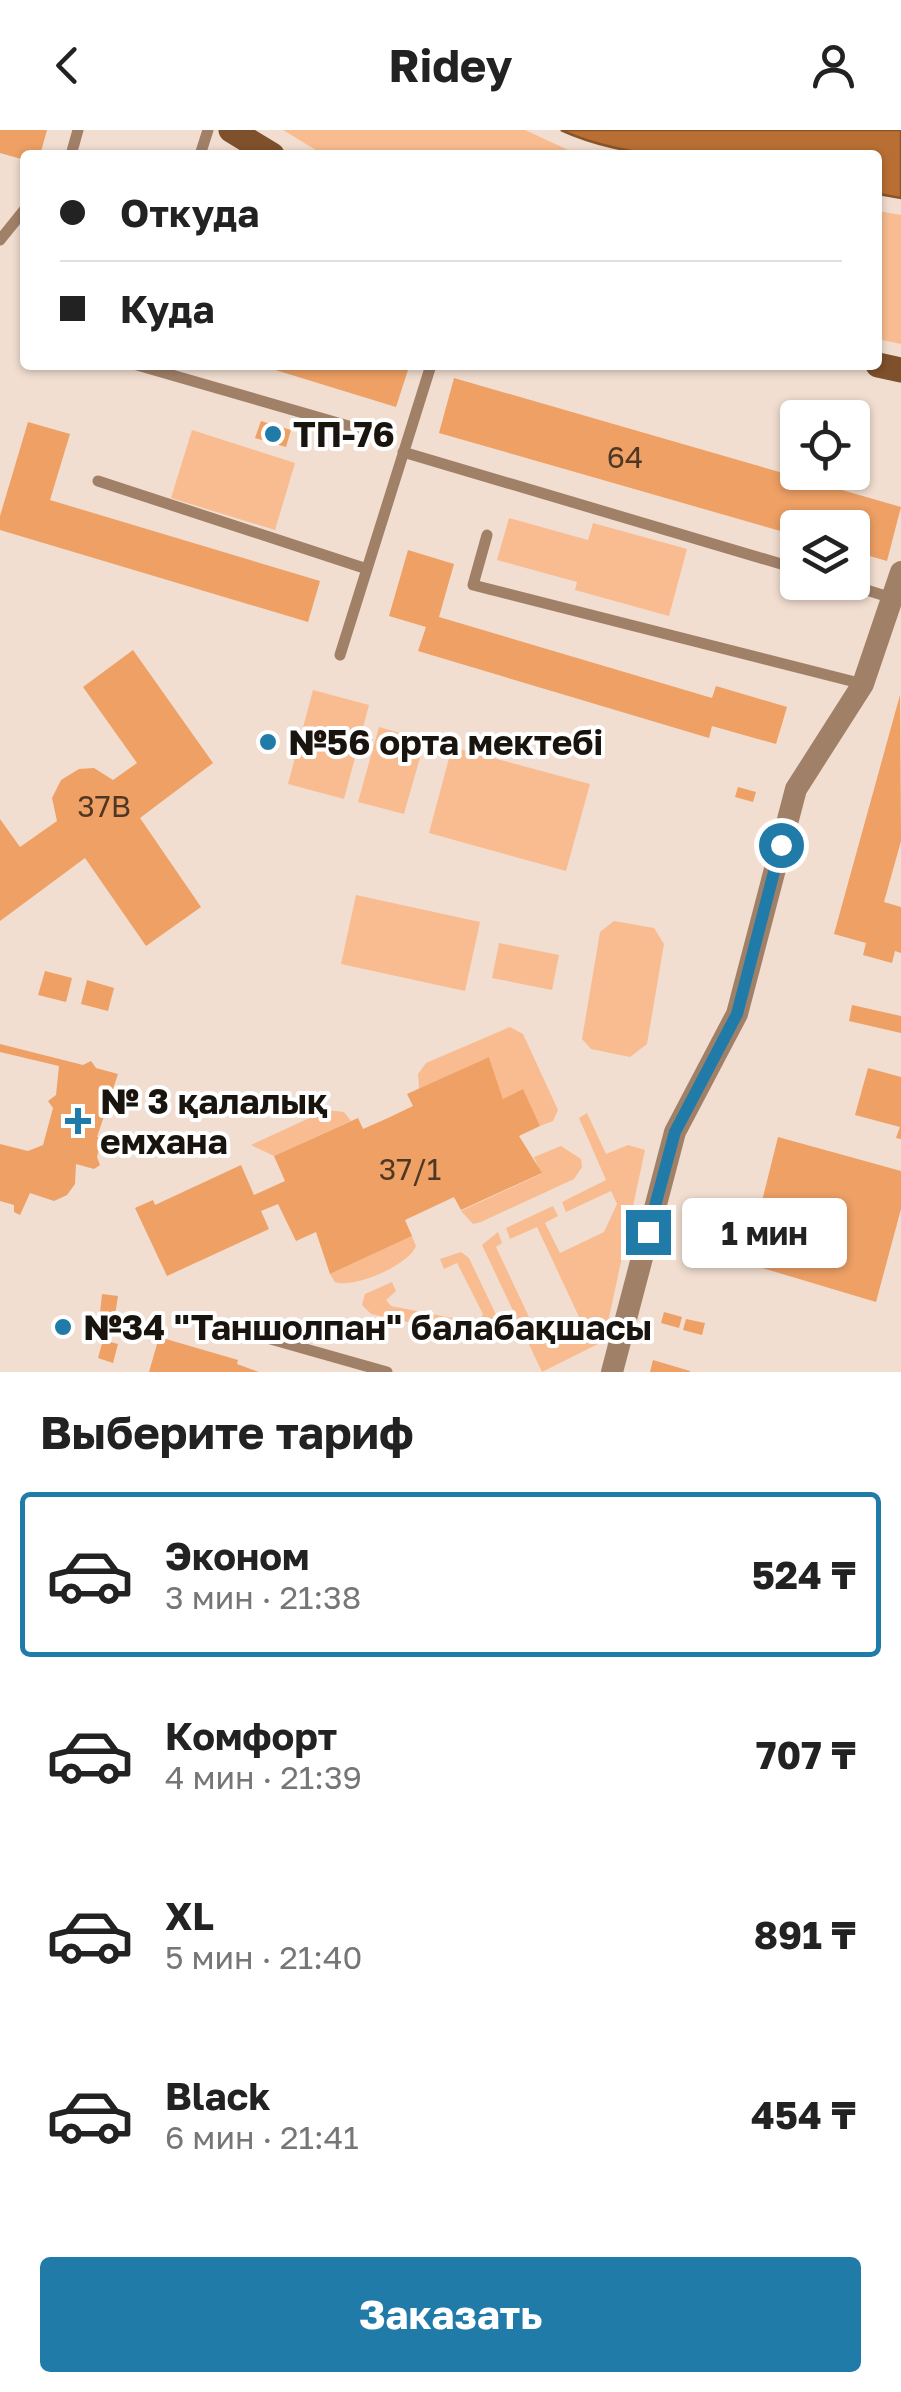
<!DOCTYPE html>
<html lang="ru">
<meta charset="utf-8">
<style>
body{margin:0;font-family:"Golos Text",sans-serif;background:#f2f2f2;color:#222;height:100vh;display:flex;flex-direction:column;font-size:38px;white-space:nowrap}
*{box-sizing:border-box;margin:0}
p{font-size:32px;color:#767676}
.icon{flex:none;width:55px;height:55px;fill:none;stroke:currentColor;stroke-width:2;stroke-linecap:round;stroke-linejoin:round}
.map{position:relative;height:1242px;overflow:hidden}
.details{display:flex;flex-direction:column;background:#fff;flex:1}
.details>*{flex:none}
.top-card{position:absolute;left:20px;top:20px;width:862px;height:220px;border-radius:10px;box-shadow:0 2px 8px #0004;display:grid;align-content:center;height:220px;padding:0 40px;background:#fff}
.tools{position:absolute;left:780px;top:270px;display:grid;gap:20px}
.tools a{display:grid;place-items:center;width:90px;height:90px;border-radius:10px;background:#fff;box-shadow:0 2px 8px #0004;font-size:50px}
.end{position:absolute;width:45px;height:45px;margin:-22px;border:12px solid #217ba9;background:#fff;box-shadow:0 0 0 5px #fff}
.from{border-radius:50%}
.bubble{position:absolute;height:70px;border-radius:10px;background:#fff;box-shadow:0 2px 8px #0004;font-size:32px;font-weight:700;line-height:70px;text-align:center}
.top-card b{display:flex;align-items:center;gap:35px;height:95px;font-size:38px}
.top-card b+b{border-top:2px solid #e0e0e0}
.top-card i{width:25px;height:25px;background:#222}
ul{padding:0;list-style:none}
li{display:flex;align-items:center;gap:30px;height:165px;margin:0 20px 15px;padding:0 20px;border:5px solid transparent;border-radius:10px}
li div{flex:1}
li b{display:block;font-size:38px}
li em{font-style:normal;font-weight:700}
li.active{border-color:#217ba9}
li>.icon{width:90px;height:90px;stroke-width:1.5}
h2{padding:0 40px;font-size:45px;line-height:120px}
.action{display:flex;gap:20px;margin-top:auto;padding:20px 40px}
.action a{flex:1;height:115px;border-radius:10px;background:#217ba9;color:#fff;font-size:40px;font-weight:700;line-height:115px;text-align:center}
header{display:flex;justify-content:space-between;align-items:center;height:130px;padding:0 40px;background:#fff;font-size:45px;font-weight:700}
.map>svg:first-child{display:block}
.green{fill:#f9bc90}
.water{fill:#b96f33;stroke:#895428;stroke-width:2.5}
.building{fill:#eea065}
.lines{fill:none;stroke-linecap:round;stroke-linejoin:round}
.lane{stroke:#a18068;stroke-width:11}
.street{stroke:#a18068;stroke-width:22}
.secondary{stroke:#7f502c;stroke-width:25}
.route{stroke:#217ba9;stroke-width:12}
.poi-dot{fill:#217ba9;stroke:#fff;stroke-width:4}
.labels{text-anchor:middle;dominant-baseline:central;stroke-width:8;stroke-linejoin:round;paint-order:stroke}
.number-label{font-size:30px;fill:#4f3724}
.poi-label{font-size:35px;font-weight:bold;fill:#1a140f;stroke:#fff;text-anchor:start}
</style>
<header><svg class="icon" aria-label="back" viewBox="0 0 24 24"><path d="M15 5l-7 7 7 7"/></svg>Ridey<svg class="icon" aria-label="person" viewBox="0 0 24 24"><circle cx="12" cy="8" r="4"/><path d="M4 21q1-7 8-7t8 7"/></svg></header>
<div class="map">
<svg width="901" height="1242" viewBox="0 0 901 1242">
<rect width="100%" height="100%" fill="#f1ded0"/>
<path class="green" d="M283,0H525L579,25H324Z
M878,81L901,85V214L878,209Z
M192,300L295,333L275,400L171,368Z
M509,388L588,410L593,393L687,419L669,486L575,460L577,452L497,430Z
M313,560L369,575L344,669L288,654Z
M379,597L425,610L404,684L358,672Z
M452,617L590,654L566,741L429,703Z
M356,765L480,792L465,861L341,834Z
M614,791L654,798L664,814L647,914L630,927L591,919L582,909L600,802Z
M499,813L559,825L552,860L492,848Z
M510,897L523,904L558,980L553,991L540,996L523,960L503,969L489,927L419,959L418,944L426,933Z
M327,980L344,982L351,991L274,1026L251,1015Z
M587,983L606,1024L628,1015L645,1020L604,1211L542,1242L482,1115L498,1102L502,1113L496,1117L539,1208L580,1189L537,1097L510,1109L506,1098L553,1076L558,1086L545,1093L560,1123L604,1102L617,1074L611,1061L566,1082L562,1072L606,1050L579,988Z
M561,1016L581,1029L582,1037L574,1049L481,1092L473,1094L461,1081L541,1044L534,1027Z
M412,1106L416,1116C409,1135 354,1159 335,1152L330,1144Z
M461,1122L469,1128L501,1195L495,1211L371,1184L362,1175L365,1164L392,1152L396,1161L386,1170L391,1176L478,1193L483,1184L457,1133L444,1139L440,1129Z"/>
<path class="water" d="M561,0H901V68L878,64V25C779,25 651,42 561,0Z"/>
<path class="building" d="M0,0H47L40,25H25V30L0,23Z
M259,235H393L408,240L396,277Z
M454,248L901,377L887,431L852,421V398H798V406L439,303Z
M261,291L291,300L286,317L255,308Z
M28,292L70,304L50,370L320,451L308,492L0,400V386Z
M408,420L454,434L439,487L712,568L716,556L787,577L776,614L712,596L709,608L418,521L426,497L389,486Z
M133,520L213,633L140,688L201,777L146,816L85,728L0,791V689L20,717L57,691L52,668L61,650L79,639L94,638L113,650L137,633L83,557Z
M900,565L901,711L884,772L901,777V823L895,821L892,833L863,825L866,813L834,804Z
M738,657L756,662L753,672L735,667Z
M45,841L72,848L66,872L38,865Z
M87,850L114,858L108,881L81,874Z
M852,875L901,886V903L849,891Z
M0,914L83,935L91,931L96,938L118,944L97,1007L102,1008L97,1027L100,1035L94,1039L76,1034L75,1054L67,1065L54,1071L30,1063L20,1085L14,1082V1075L0,1071V1014L28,1021L43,1015L53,978L48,971L56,965L59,936L0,922Z
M489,927L503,969L523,959L540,996L519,1006L542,1043L461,1080L454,1067L405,1090L412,1106L330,1144L316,1102L296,1111L278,1074L261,1081L269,1099L167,1146L135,1078L153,1070L155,1075L241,1035L254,1065L285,1051L274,1026L358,988L363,999L388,988L413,976L407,964Z
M868,938L901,947V1009L896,1008L900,997L855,985Z
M778,1007L901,1041V1079L876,1172L759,1137L769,1106L762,1071Z
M102,1164L118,1166L115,1185L100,1183Z
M664,1182L682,1187L679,1198L661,1193Z
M686,1189L705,1193L702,1205L683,1200Z
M159,1207L238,1230L237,1234L259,1242H149Z
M103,1210L118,1214L113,1233L98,1228Z
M653,1230L690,1241V1242H650Z"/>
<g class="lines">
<path class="lane" d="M71,25L78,0
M200,25L208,0
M0,110L25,79
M137,235L390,308
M403,322L798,439
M98,351L367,439
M487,405L473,455L863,554
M841,452L892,468
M340,525L431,235
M228,1197L387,1242"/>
<path class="street" d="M612,1242L675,1002L737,884L796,659L863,554L901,442"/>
<path class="secondary" d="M231,0L272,25
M878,235L901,240"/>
</g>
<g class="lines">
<path class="route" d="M648,1102L675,1002L737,884L781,715"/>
</g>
<g class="poi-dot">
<circle cx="273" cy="304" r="10"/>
<circle cx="268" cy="612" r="10"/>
<path d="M73 976h10v10h10v10h-10v10h-10v-10h-10v-10h10z"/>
<circle cx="63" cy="1197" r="10"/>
</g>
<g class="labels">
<g class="number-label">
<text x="625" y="327">64</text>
<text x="104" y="676">37В</text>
<text x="410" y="1039">37/1</text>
</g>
<g class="poi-label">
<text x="293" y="304">ТП-76</text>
<text x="288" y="612">№56 орта мектебі</text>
<text x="100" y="971">№ 3 қалалық<tspan x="100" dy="40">емхана</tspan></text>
<text x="83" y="1197">№34 "Таншолпан" балабақшасы</text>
</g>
</g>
</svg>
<div class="tools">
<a><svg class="icon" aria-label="locate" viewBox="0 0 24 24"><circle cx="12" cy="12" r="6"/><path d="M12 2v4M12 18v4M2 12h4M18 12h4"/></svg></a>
<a><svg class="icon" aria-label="layers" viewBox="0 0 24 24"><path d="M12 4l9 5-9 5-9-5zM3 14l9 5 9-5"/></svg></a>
</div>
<i class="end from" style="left:781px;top:715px"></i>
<i class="end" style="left:648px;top:1102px"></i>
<div class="bubble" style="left:682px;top:1068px;width:165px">1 мин</div>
<div class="top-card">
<b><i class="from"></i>Откуда</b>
<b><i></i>Куда</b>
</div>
</div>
<section class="details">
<h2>Выберите тариф</h2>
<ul>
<li class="active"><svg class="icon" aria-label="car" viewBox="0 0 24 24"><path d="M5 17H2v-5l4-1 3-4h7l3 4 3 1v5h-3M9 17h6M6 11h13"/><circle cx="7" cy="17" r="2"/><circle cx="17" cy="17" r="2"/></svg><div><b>Эконом</b><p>3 мин · 21:38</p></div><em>524 ₸</em></li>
<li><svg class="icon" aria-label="car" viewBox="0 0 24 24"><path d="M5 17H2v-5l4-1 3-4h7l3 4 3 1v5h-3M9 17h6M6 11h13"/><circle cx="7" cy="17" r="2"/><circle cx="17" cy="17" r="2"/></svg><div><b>Комфорт</b><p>4 мин · 21:39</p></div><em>707 ₸</em></li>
<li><svg class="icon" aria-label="car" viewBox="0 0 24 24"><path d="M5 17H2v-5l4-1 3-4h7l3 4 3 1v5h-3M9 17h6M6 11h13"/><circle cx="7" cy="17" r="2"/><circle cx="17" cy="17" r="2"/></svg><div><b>XL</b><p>5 мин · 21:40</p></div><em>891 ₸</em></li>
<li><svg class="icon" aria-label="car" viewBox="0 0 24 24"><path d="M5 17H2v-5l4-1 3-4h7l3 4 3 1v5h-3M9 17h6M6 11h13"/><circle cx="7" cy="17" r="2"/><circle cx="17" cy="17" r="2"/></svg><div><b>Black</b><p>6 мин · 21:41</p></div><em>454 ₸</em></li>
</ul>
<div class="action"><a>Заказать</a></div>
</section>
